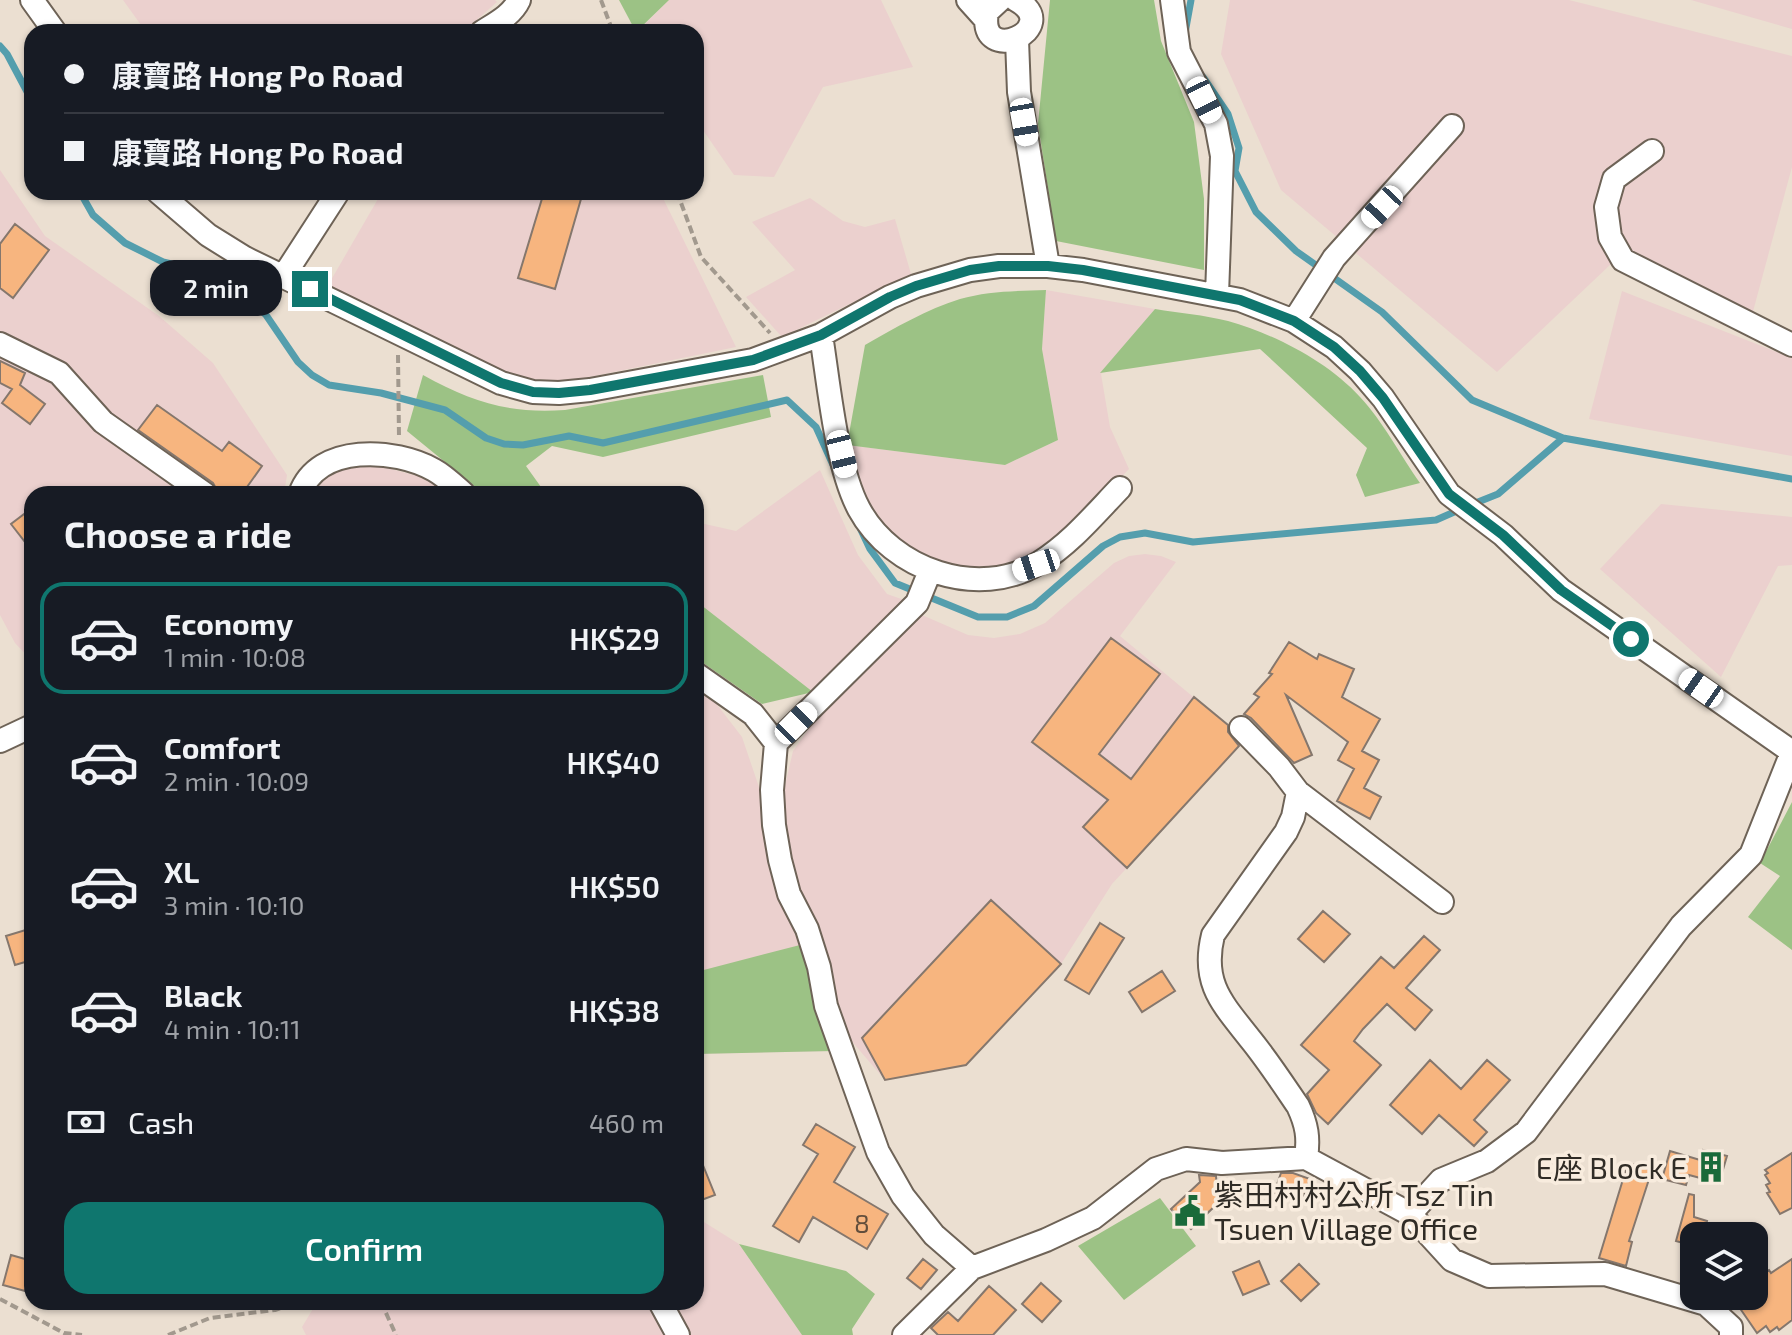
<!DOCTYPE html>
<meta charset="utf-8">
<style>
body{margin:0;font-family:"Exo 2","Noto Sans TC",sans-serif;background:#242831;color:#f1f3f6;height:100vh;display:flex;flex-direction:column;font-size:30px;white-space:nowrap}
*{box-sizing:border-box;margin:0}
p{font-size:26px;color:#9ea1a6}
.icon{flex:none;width:44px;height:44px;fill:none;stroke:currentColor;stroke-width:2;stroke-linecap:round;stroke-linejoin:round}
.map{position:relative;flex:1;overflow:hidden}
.panel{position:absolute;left:24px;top:486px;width:680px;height:824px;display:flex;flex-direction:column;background:#171b24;border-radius:24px;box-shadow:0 2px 6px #0004}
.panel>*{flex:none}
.top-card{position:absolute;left:24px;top:24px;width:680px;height:176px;border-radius:24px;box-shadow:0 2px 6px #0004;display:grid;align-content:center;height:176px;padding:0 40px;background:#171b24}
.fabs{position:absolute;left:1680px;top:1222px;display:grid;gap:16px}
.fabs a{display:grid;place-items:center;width:88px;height:88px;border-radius:16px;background:#171b24;box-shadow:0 2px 6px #0004;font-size:40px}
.end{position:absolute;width:36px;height:36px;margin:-18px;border:10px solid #0f766e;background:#fff;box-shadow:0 0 0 4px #fff}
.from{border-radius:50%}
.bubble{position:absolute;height:56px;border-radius:24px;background:#171b24;box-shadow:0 2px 6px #0004;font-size:26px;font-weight:600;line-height:56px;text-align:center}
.car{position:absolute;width:24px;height:48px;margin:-24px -12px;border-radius:10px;box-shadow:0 0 6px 2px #0007;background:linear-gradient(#fff 24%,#345 0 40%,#fff 0 76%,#345 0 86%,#fff 0)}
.top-card b{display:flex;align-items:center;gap:28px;height:76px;font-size:30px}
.top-card b+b{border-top:2px solid #363941}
.top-card i{width:20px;height:20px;background:#f1f3f6}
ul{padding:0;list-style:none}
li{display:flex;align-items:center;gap:24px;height:112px;margin:0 16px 12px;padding:0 24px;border:4px solid transparent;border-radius:24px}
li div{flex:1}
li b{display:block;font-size:30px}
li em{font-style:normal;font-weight:600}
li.on{border-color:#0f766e}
li>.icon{width:72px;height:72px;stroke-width:1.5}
h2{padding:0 40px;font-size:36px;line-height:96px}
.pay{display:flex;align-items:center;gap:20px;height:88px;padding:0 40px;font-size:30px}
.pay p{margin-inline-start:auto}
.primary-button{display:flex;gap:16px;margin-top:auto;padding:16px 40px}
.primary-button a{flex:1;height:92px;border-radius:24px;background:#0f766e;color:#fff;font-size:32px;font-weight:600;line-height:92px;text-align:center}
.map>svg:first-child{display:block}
.industrial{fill:#ebd0ce}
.green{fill:#9cc285}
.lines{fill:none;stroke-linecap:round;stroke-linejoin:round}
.stream{stroke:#549ead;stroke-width:7}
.building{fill:#f7b57f;stroke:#85776d;stroke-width:2}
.minor-casing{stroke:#6e6357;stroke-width:26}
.path{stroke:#a2998e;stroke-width:4;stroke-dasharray:8 4;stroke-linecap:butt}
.minor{stroke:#fff;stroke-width:22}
.route{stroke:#0f766e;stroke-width:10}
.labels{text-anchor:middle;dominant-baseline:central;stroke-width:7;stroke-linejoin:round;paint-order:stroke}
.number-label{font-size:26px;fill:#624e3c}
.poi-label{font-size:30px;fill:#302c26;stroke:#f8ecde;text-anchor:end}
</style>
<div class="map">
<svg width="1792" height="1335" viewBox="0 0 1792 1335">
<rect width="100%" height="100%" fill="#ebdfd1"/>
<path class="industrial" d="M123,0H495L497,2L463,32H146Z
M669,0H881L913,67L823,87L774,177L734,175L696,120V32H637Z
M1230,0H1569L1792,56V167L1748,330L1611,264L1497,372L1281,190L1221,54Z
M1691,0H1792V29Z
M0,170L45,236L159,316L213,363L287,475L284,494H32V661L15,643L0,615Z
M382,192H660L736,347L570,381L525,379L504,374L327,287Z
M810,198L843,221L865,227L895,219L911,274L782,337L746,297L795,270L752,222Z
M1046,290L1155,309L1101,374L1110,427L1129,469L1061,540L1000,570L966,572L911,555L864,504L847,445L1005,465L1058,440L1042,349Z
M1622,291L1792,358V456L1589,419Z
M357,465L380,466L429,479L446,494H312L326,476Z
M820,470L858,555L887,594L910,602L813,692L696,601V522L736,531Z
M1661,504L1792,517V565L1778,566L1721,677L1600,569Z
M1145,554L1161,556L1176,562L1120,636L1245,740L1112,884L1061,964L966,1065L885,1080L849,1038L837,1003L830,964L818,925L800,890L791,857L785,824L784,790L793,751L813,723L922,615L968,635L994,638L1020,634L1045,623L1114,563L1129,556Z
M696,688L715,702L742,737L760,790L769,862L779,898L800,945L807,966L813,1002L833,1051L696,1054Z
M696,1217L739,1244L802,1335H306L302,1327L317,1302H696Z"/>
<path class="green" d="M619,0H669L636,32Z
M1050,0H1154L1161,41L1194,122L1204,199V270L1056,241L1038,124Z
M1046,290L1042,349L1058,440L1005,465L847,445L865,345C895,328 927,309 960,299C988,291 1018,291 1046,290Z
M1155,309C1179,313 1204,315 1228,321C1274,334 1327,361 1360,397C1382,420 1401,456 1420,483L1365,497L1356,475L1367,448L1260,349L1100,373Z
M423,375C472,402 509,414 565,410L763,375L771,417L603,457L552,446L526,466L546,494H484L407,431Z
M696,601L813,692L762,704L696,658Z
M1792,802V950L1748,917L1780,876L1760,863Z
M800,945L807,966L813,1002L833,1051L696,1054V972Z
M1160,1198L1196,1246L1124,1300L1078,1246Z
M739,1244L846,1271L875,1294L852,1329L853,1335H802Z"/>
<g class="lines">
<path class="stream" d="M1185,33L1191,0
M0,46L7,54L32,101
M1203,77L1228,114L1239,148L1235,171L1256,212L1296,251L1382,312L1472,400L1563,438
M80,192L93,215L125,243L163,262L205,272L238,290L266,315L298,362L312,375L329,385L381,393L445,410L486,438L504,444L523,445L569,436L603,443L787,400L816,427L834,467
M1473,504L1498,494L1563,438L1792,479
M861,530L870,549L895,583L978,617H1007L1034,606L1103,546L1120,537L1145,533L1193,542L1436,520L1461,509"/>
</g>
<path class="building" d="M544,192H583L555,289L518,278Z
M15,224L49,250L13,298L0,288V244Z
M0,361L25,373L20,385L45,404L30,424L2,403L12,389L0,383Z
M157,405L222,451L229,442L262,466L242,494H219L213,483L138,430Z
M32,508V551L11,524Z
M1111,638L1160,674L1099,754L1131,779L1194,697L1228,725V732L1239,746L1127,868L1083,827L1108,800L1032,742Z
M1289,642L1317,659L1319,654L1354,669L1342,697L1380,719L1362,751L1379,760L1364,788L1381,797L1370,819L1337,801L1354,769L1338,760L1348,742L1286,695L1312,755L1294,763L1251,718L1244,714L1259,697L1254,694L1272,674L1269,673Z
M991,900L1061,964L966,1065L885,1080L862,1038Z
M1323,911L1350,934L1324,962L1298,939Z
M1100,923L1124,938L1089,994L1065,980Z
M32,928V960L15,965L6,936Z
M1424,936L1440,950L1406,988L1432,1010L1415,1030L1387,1004L1363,1029L1354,1041L1381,1065L1328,1124L1316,1113L1307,1094L1329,1070L1301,1045L1381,957L1394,968Z
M1162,971L1175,991L1142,1012L1129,992Z
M1430,1060L1461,1089L1487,1060L1510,1080L1474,1120L1487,1132L1474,1146L1439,1115L1422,1134L1390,1105Z
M816,1124L855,1147L834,1182L888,1214L867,1249L813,1217L799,1242L773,1226L818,1154L803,1145Z
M696,1148L715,1195L696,1202Z
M1703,1150L1727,1156L1719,1183L1689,1175L1686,1185L1662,1179L1670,1151L1700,1160Z
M1792,1153V1208L1780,1214L1767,1193L1770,1192L1766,1185L1770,1183L1765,1175L1768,1173L1765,1170Z
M1628,1163L1652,1170L1629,1241L1632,1242L1626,1266L1599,1258Z
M1281,1173H1293L1310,1179L1300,1204L1274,1193Z
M1199,1175L1216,1176L1218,1203L1191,1229L1171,1209L1200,1182Z
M1689,1194L1694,1195V1217L1707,1221L1703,1236H1694V1246L1676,1241Z
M11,1255L32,1261L25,1291L3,1285Z
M923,1259L937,1270L921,1289L907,1278Z
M1792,1259V1320L1779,1330L1777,1327L1770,1332L1766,1326L1757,1333L1737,1304L1754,1296V1279L1769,1270L1771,1273Z
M1259,1261L1269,1284L1243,1295L1233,1272Z
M1299,1264L1319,1284L1301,1301L1281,1281Z
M1041,1283L1061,1301L1042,1322L1022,1304Z
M989,1286L1016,1310L993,1335H938L931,1328L948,1312L958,1321Z"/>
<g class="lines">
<defs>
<path id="minor" d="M32,0L55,32
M968,0L986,20
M1000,0L987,12C977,69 1066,28 1016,0
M1172,0L1179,52L1216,124L1222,156L1217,295
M482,32C496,23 512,15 519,0
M1017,40L1019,92L1048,266
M1652,151L1614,179L1606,207L1610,237L1623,260L1792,345
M158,192L208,235L245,258L501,383L533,392L559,393L590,390L753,360L821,335L890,297L916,286L970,270L999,266H1048L1083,270L1240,300L1294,321L1334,347L1360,371L1383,398L1449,494L1503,535L1561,590L1792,752
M283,277L338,192
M1294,321L1334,258L1452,126
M821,335C829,385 836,466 859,509C892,570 978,600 1039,563C1071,543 1094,515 1120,488
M0,344L59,373L103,422L205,494
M300,494C318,443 395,448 434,470C445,476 455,486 464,494
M930,571L917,603L776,743L772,790L774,825L780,860L789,894L807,929L819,967L826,1006L878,1152L903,1196L934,1235L972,1268
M696,674L753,714L776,743
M1241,728L1279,767L1298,792L1293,817L1286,832L1213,935C1201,984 1223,1004 1251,1040C1268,1061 1283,1084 1298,1106C1307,1125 1309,1138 1306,1158
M0,741L32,726
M1298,792L1442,902
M1410,1214L1441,1180L1487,1161L1526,1132L1681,926L1751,855L1792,752
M660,1302L678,1335
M904,1335L972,1268L1046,1240L1093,1218L1156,1169L1186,1159L1222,1163L1306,1158L1410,1214L1452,1260L1489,1276L1605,1274L1706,1304L1731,1327V1335"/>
</defs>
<use href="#minor" class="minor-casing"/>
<path class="path" d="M601,0L613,32
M677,192L701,257L770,333
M398,355L399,438
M0,1299L64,1333L82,1335
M381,1302L396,1335
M168,1335L210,1318L275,1310L298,1302"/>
<use href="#minor" class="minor"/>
</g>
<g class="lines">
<path class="route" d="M310,289L501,383L533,392L559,393L590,390L753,360L821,335L890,297L916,286L970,270L999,266H1048L1083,270L1240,300L1294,321L1334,347L1360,371L1383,398L1449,494L1503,535L1561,590L1631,639"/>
</g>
<defs>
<symbol id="building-bare" viewBox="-9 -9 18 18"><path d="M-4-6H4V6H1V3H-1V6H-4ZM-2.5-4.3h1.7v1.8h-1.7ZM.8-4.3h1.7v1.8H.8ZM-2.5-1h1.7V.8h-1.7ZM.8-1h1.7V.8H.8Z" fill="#1a6a3a" stroke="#f8ecde" stroke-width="2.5" paint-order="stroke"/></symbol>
<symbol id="civic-bare" viewBox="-9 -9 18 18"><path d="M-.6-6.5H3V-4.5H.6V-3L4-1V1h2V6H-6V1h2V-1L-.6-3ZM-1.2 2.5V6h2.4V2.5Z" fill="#1a6a3a" stroke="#f8ecde" stroke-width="2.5" paint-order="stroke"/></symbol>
</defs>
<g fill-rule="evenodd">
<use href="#building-bare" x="1689" y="1145" width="44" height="44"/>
<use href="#civic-bare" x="1168" y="1189" width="44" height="44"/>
</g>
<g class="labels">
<g class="number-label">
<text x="862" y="1222">8</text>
</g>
<g class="poi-label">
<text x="1687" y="1167">E座 Block E</text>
<text x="1214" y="1194" text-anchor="start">紫田村村公所 Tsz Tin<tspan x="1214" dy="34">Tsuen Village Office</tspan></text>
</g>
</g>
</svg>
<div class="fabs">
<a><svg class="icon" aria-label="layers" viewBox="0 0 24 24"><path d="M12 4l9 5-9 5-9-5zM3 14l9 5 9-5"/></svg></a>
</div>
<i class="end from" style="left:1631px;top:639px"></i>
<i class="end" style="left:310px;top:289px"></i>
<div class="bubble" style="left:150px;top:260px;width:132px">2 min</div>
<i class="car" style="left:1204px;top:100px;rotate:154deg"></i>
<i class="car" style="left:1024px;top:122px;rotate:170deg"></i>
<i class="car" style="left:1382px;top:207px;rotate:223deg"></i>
<i class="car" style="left:842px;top:454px;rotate:166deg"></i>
<i class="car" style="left:1036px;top:565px;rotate:252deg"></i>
<i class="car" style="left:1701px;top:688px;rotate:305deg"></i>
<i class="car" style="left:796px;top:723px;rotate:45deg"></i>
<div class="top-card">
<b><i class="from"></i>康寶路 Hong Po Road</b>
<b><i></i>康寶路 Hong Po Road</b>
</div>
<section class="panel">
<h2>Choose a ride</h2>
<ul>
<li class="on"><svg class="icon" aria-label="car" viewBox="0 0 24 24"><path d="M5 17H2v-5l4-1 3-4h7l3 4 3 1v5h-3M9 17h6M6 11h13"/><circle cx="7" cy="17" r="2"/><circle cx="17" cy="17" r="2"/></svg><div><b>Economy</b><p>1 min · 10:08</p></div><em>HK$29</em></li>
<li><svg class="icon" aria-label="car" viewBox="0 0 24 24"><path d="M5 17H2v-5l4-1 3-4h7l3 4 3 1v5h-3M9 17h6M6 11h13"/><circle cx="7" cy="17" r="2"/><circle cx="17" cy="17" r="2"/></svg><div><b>Comfort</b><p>2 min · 10:09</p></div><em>HK$40</em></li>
<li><svg class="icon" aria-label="car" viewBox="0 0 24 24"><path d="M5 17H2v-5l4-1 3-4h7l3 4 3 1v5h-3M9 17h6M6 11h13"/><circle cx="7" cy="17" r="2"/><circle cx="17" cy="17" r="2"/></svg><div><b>XL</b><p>3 min · 10:10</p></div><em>HK$50</em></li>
<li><svg class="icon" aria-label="car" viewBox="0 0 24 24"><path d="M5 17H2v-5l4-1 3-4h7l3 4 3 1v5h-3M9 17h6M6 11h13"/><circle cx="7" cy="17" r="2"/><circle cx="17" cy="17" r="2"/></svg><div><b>Black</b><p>4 min · 10:11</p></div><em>HK$38</em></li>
</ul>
<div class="pay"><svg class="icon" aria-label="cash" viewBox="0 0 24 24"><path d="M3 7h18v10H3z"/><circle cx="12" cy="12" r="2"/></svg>Cash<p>460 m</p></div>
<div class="primary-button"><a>Confirm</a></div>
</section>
</div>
